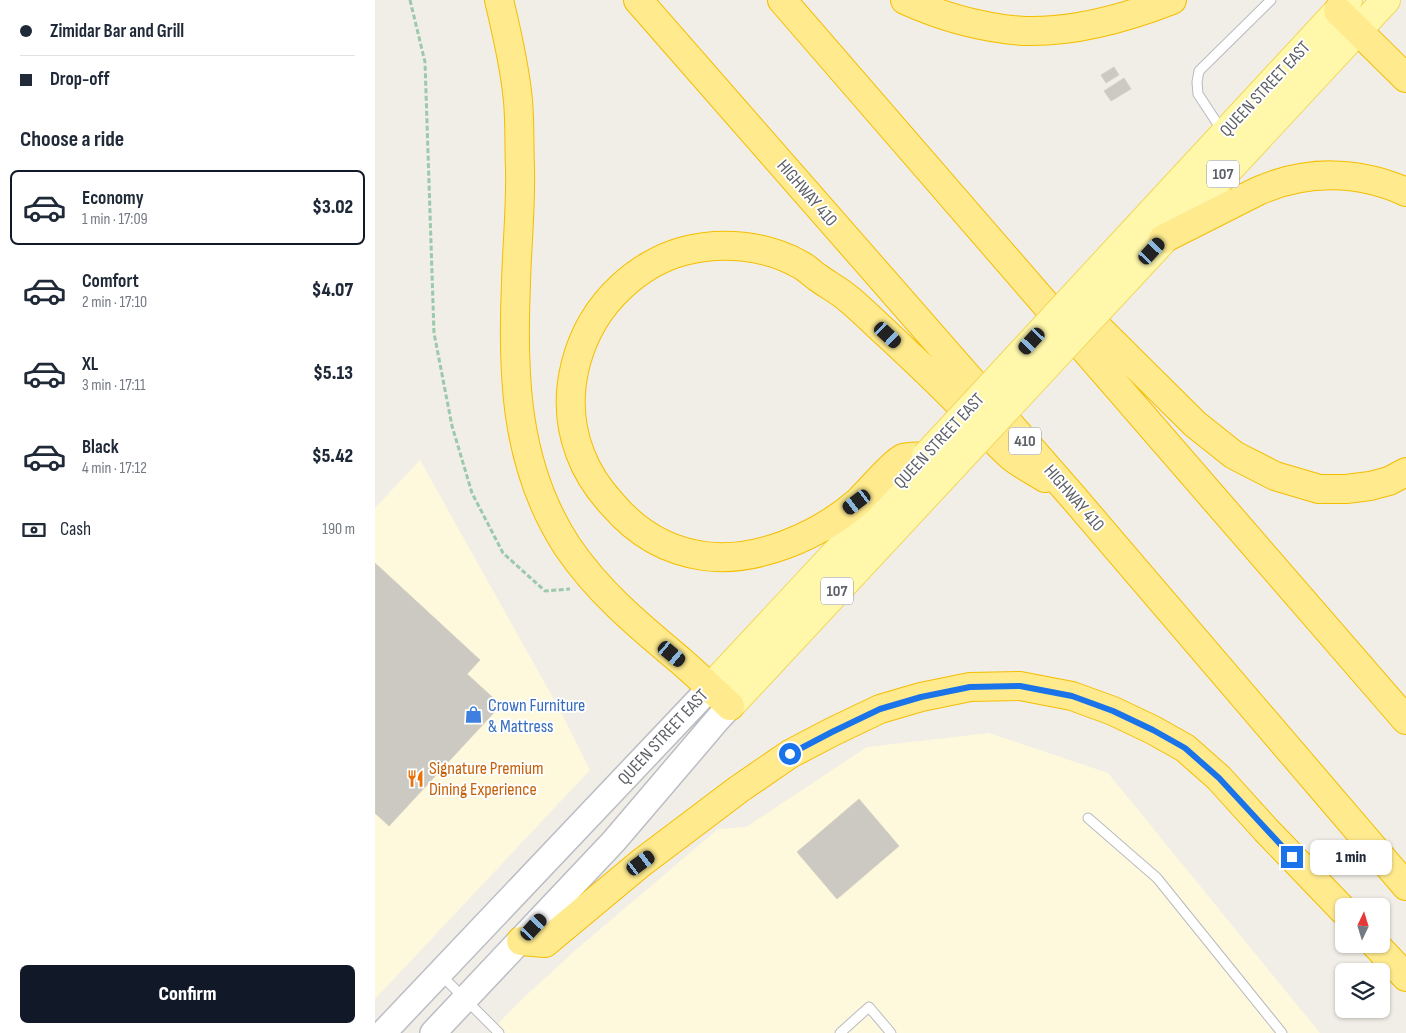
<!DOCTYPE html>
<meta charset="utf-8">
<style>
body{margin:0;font-family:"Sofia Sans Condensed",sans-serif;background:#f2f2f3;color:#1f2937;height:100vh;display:flex;flex-direction:column;font-size:19px;white-space:nowrap}
*{box-sizing:border-box;margin:0}
p{font-size:16px;color:#747a83}
.icon{flex:none;width:28px;height:28px;fill:none;stroke:currentColor;stroke-width:2;stroke-linecap:round;stroke-linejoin:round}
.map{position:relative;flex:1;overflow:hidden}
.side{display:flex;flex-direction:column;background:#fff;width:375px}
.side>*{flex:none}
.hud{display:grid;align-content:center;height:110px;padding:0 20px;background:#fff}
.needle{width:32px;rotate:4deg}
.controls{position:absolute;left:960px;top:898px;display:grid;gap:10px}
.controls a{display:grid;place-items:center;width:55px;height:55px;border-radius:8px;background:#fff;box-shadow:0 1px 4px #0004;font-size:25px}
.end{position:absolute;width:22px;height:22px;margin:-11px;border:6px solid #1a73e8;background:#fff;box-shadow:0 0 0 2px #fff}
.from{border-radius:50%}
.bubble{position:absolute;height:35px;border-radius:8px;background:#fff;box-shadow:0 1px 4px #0004;font-size:16px;font-weight:800;line-height:35px;text-align:center}
.car{position:absolute;width:15px;height:30px;margin:-15px -8px;border-radius:6px;box-shadow:0 0 4px 1px #0007;background:linear-gradient(#222 24%,#8ab4d8 0 40%,#222 0 76%,#8ab4d8 0 86%,#222 0)}
.hud b{display:flex;align-items:center;gap:18px;height:48px;font-size:19px}
.hud b+b{border-top:1px solid #e0e1e3}
.hud i{width:12px;height:12px;background:#1f2937}
ul{padding:0;list-style:none}
li{display:flex;align-items:center;gap:15px;height:75px;margin:0 10px 8px;padding:0 10px;border:2px solid transparent;border-radius:8px}
li div{flex:1}
li b{display:block;font-size:19px}
li em{font-style:normal;font-weight:800}
li.current{border-color:#111827}
li>.icon{width:45px;height:45px;stroke-width:1.5}
h2{padding:0 20px;font-size:22px;line-height:60px}
.pay{display:flex;align-items:center;gap:12px;height:55px;padding:0 20px;font-size:19px}
.pay p{margin-inline-start:auto}
.primary-button{display:flex;gap:10px;margin-top:auto;padding:10px 20px}
.primary-button a{flex:1;height:58px;border-radius:8px;background:#111827;color:#fff;font-size:20px;font-weight:800;line-height:58px;text-align:center}
main{display:flex;flex:1;min-height:0}
.map>svg:first-child{display:block}
.commercial{fill:#fef9dc}
.building{fill:#cbc9c2;stroke:#d5d1c4}
.lines{fill:none;stroke-linecap:round;stroke-linejoin:round}
.service-casing{stroke:#b8bac0;stroke-width:11}
.secondary-casing{stroke:#bbbdc4;stroke-width:28}
.primary-casing{stroke:#f4d65a;stroke-width:30}
.motorway-casing{stroke:#f5bd00;stroke-width:30}
.path{stroke:#9bc9ac;stroke-width:3;stroke-dasharray:5 2.5;stroke-linecap:butt}
.service{stroke:#fff;stroke-width:9}
.secondary{stroke:#fff;stroke-width:25}
.primary{stroke:#fff8ab;stroke-width:28}
.motorway{stroke:#ffeb8e;stroke-width:28}
.primary-bridge-casing{stroke:#f4d65a;stroke-width:30;stroke-linecap:butt}
.primary-bridge{stroke:#fff8ab;stroke-width:28}
.route{stroke:#1a73e8;stroke-width:6}
.labels{text-anchor:middle;dominant-baseline:central;stroke-width:4;stroke-linejoin:round;paint-order:stroke}
.shield{fill:#fff;stroke:#8e9094;stroke-width:1}
.shield-label{font-size:16px;font-weight:bold;fill:#5d6066}
.street-label{font-size:18px;fill:#5d6066;stroke:#fff}
.shop-label{font-size:18px;fill:#366cbe;stroke:#fff;text-anchor:start}
.food-label{font-size:18px;fill:#c56008;stroke:#fff;text-anchor:start}
</style>
<main>
<section class="side">
<div class="hud">
<b><i class="from"></i>Zimidar Bar and Grill</b>
<b><i></i>Drop-off</b>
</div>
<h2>Choose a ride</h2>
<ul>
<li class="current"><svg class="icon" aria-label="car" viewBox="0 0 24 24"><path d="M5 17H2v-5l4-1 3-4h7l3 4 3 1v5h-3M9 17h6M6 11h13"/><circle cx="7" cy="17" r="2"/><circle cx="17" cy="17" r="2"/></svg><div><b>Economy</b><p>1 min · 17:09</p></div><em>$3.02</em></li>
<li><svg class="icon" aria-label="car" viewBox="0 0 24 24"><path d="M5 17H2v-5l4-1 3-4h7l3 4 3 1v5h-3M9 17h6M6 11h13"/><circle cx="7" cy="17" r="2"/><circle cx="17" cy="17" r="2"/></svg><div><b>Comfort</b><p>2 min · 17:10</p></div><em>$4.07</em></li>
<li><svg class="icon" aria-label="car" viewBox="0 0 24 24"><path d="M5 17H2v-5l4-1 3-4h7l3 4 3 1v5h-3M9 17h6M6 11h13"/><circle cx="7" cy="17" r="2"/><circle cx="17" cy="17" r="2"/></svg><div><b>XL</b><p>3 min · 17:11</p></div><em>$5.13</em></li>
<li><svg class="icon" aria-label="car" viewBox="0 0 24 24"><path d="M5 17H2v-5l4-1 3-4h7l3 4 3 1v5h-3M9 17h6M6 11h13"/><circle cx="7" cy="17" r="2"/><circle cx="17" cy="17" r="2"/></svg><div><b>Black</b><p>4 min · 17:12</p></div><em>$5.42</em></li>
</ul>
<div class="pay"><svg class="icon" aria-label="cash" viewBox="0 0 24 24"><path d="M3 7h18v10H3z"/><circle cx="12" cy="12" r="2"/></svg>Cash<p>190 m</p></div>
<div class="primary-button"><a>Confirm</a></div>
</section>
<div class="map">
<svg width="1031" height="1033" viewBox="0 0 1031 1033">
<rect width="100%" height="100%" fill="#f0eee6"/>
<path class="commercial" d="M45,460L187,714L215,770L0,999V508Z
M614,733L733,773L945,1033H114L146,1000L203,948L343,829L371,827L492,747Z"/>
<path class="building" d="M739,67L744,75L731,83L726,75Z
M749,78L756,89L736,101L729,91Z
M0,563L105,660L92,674L126,705L14,826L0,813Z
M484,799L524,846L462,899L422,852Z"/>
<g class="lines">
<defs>
<path id="service" d="M848,132L823,94L822,82L824,71L896,0
M713,818L782,878L907,1033
M66,975L124,1033
M465,1033L494,1007L516,1033"/>
<path id="secondary" d="M8,1033L335,688
M58,1033L239,841L343,719L355,706"/>
<path id="primary" d="M737,255L973,0
M755,276L1011,0
M335,688L551,456
M355,706L569,476"/>
<path id="motorway" d="M124,0C132,33 140,67 143,101C145,123 144,146 145,168C146,206 142,245 141,283C137,375 140,466 192,546C223,592 264,626 306,661C323,676 339,691 355,706
M263,0L698,497L1031,886
M407,0L1031,720
M530,0C563,15 593,24 629,29C637,30 644,31 652,31C702,32 751,18 797,0
M963,11L1031,78
M788,239L883,191C931,170 983,170 1031,192
M698,303L820,424L859,455L900,476L944,489H971L995,486L1014,481L1031,472
M551,456C544,457 535,456 528,458C521,460 492,493 484,501C444,536 382,563 329,556C292,551 262,533 238,505C224,490 212,472 205,453C183,395 202,328 246,287C263,271 286,257 309,251C346,241 390,245 424,264C431,267 436,273 442,277C453,285 465,291 475,300C488,311 500,323 512,334C541,361 570,388 597,417C610,430 623,445 637,457C647,465 659,471 670,478
M146,941L170,943L266,863L364,789L415,754L457,732L505,709L546,697L595,687L645,686L697,696L738,711L778,730L810,748L844,778L891,830L969,911
M1000,944L1031,977"/>
</defs>
<use href="#service" class="service-casing"/>
<use href="#secondary" class="secondary-casing"/>
<use href="#primary" class="primary-casing"/>
<use href="#motorway" class="motorway-casing"/>
<path class="path" d="M35,0L50,62L59,333L77,426L97,493L128,553L170,591L195,589"/>
<use href="#service" class="service"/>
<use href="#secondary" class="secondary"/>
<use href="#primary" class="primary"/>
<use href="#motorway" class="motorway"/>
<defs>
<path id="primary-bridge" d="M551,456L737,255
M569,476L755,276"/>
</defs>
<use href="#primary-bridge" class="primary-bridge-casing"/>
<use href="#primary-bridge" class="primary-bridge"/>
</g>
<g class="lines">
<path class="route" d="M415,754L457,732L505,709L546,697L595,687L645,686L697,696L738,711L778,730L810,748L844,778L917,857"/>
</g>
<defs>
<symbol id="shop-bare" viewBox="-9 -9 18 18"><path d="M-5-2.5h2.3a2.7 3.5 0 0 1 5.4 0H5L5.5 6h-11ZM-1.5-2.5h3a1.5 2.3 0 0 0-3 0Z" fill="#3f7fe0" stroke="#fff" stroke-width="2.5" paint-order="stroke"/></symbol>
<symbol id="restaurant-bare" viewBox="-9 -9 18 18"><path d="M-5-6h1v4h1v-4h1v4h1v-4h1v5L-1.5 .5V6h-2V.5L-5-1ZM5-6V6H3V1.5H1.5Q1.5-4 5-6Z" fill="#e8710a" stroke="#fff" stroke-width="2.5" paint-order="stroke"/></symbol>
</defs>
<g fill-rule="evenodd">
<use href="#shop-bare" x="86" y="702" width="25" height="25"/>
<use href="#restaurant-bare" x="28" y="766" width="25" height="25"/>
</g>
<g class="labels">
<g class="shield">
<rect x="832" y="160.5" width="32" height="27" rx="4"/>
<rect x="634" y="427.5" width="32" height="27" rx="4"/>
<rect x="446" y="577.5" width="32" height="27" rx="4"/>
</g>
<g class="shield-label">
<text x="848" y="174">107</text>
<text x="650" y="441">410</text>
<text x="462" y="591">107</text>
</g>
<g class="street-label">
<text transform="translate(890 89) rotate(-47)">QUEEN STREET EAST</text>
<text transform="translate(432 193) rotate(49)">HIGHWAY 410</text>
<text transform="translate(564 441) rotate(-47)">QUEEN STREET EAST</text>
<text transform="translate(699 498) rotate(49)">HIGHWAY 410</text>
<text transform="translate(288 737) rotate(-47)">QUEEN STREET EAST</text>
</g>
<g class="shop-label">
<text x="113" y="705">Crown Furniture<tspan x="113" dy="21">&amp; Mattress</tspan></text>
</g>
<g class="food-label">
<text x="54" y="768">Signature Premium<tspan x="54" dy="21">Dining Experience</tspan></text>
</g>
</g>
</svg>
<div class="controls">
<a><svg class="needle" viewBox="-14 -14 28 28"><path d="M0-13l5 13h-10z" fill="#e53935"/><path d="M0 13l5-13h-10z" fill="#747a83"/></svg></a>
<a><svg class="icon" aria-label="layers" viewBox="0 0 24 24"><path d="M12 4l9 5-9 5-9-5zM3 14l9 5 9-5"/></svg></a>
</div>
<i class="end from" style="left:415px;top:754px"></i>
<i class="end" style="left:917px;top:857px"></i>
<div class="bubble" style="left:935px;top:840px;width:82px">1 min</div>
<i class="car" style="left:777px;top:251px;rotate:43deg"></i>
<i class="car" style="left:513px;top:335px;rotate:133deg"></i>
<i class="car" style="left:657px;top:341px;rotate:223deg"></i>
<i class="car" style="left:482px;top:502px;rotate:233deg"></i>
<i class="car" style="left:297px;top:654px;rotate:130deg"></i>
<i class="car" style="left:266px;top:863px;rotate:54deg"></i>
<i class="car" style="left:159px;top:927px;rotate:43deg"></i>
</div>
</main>
